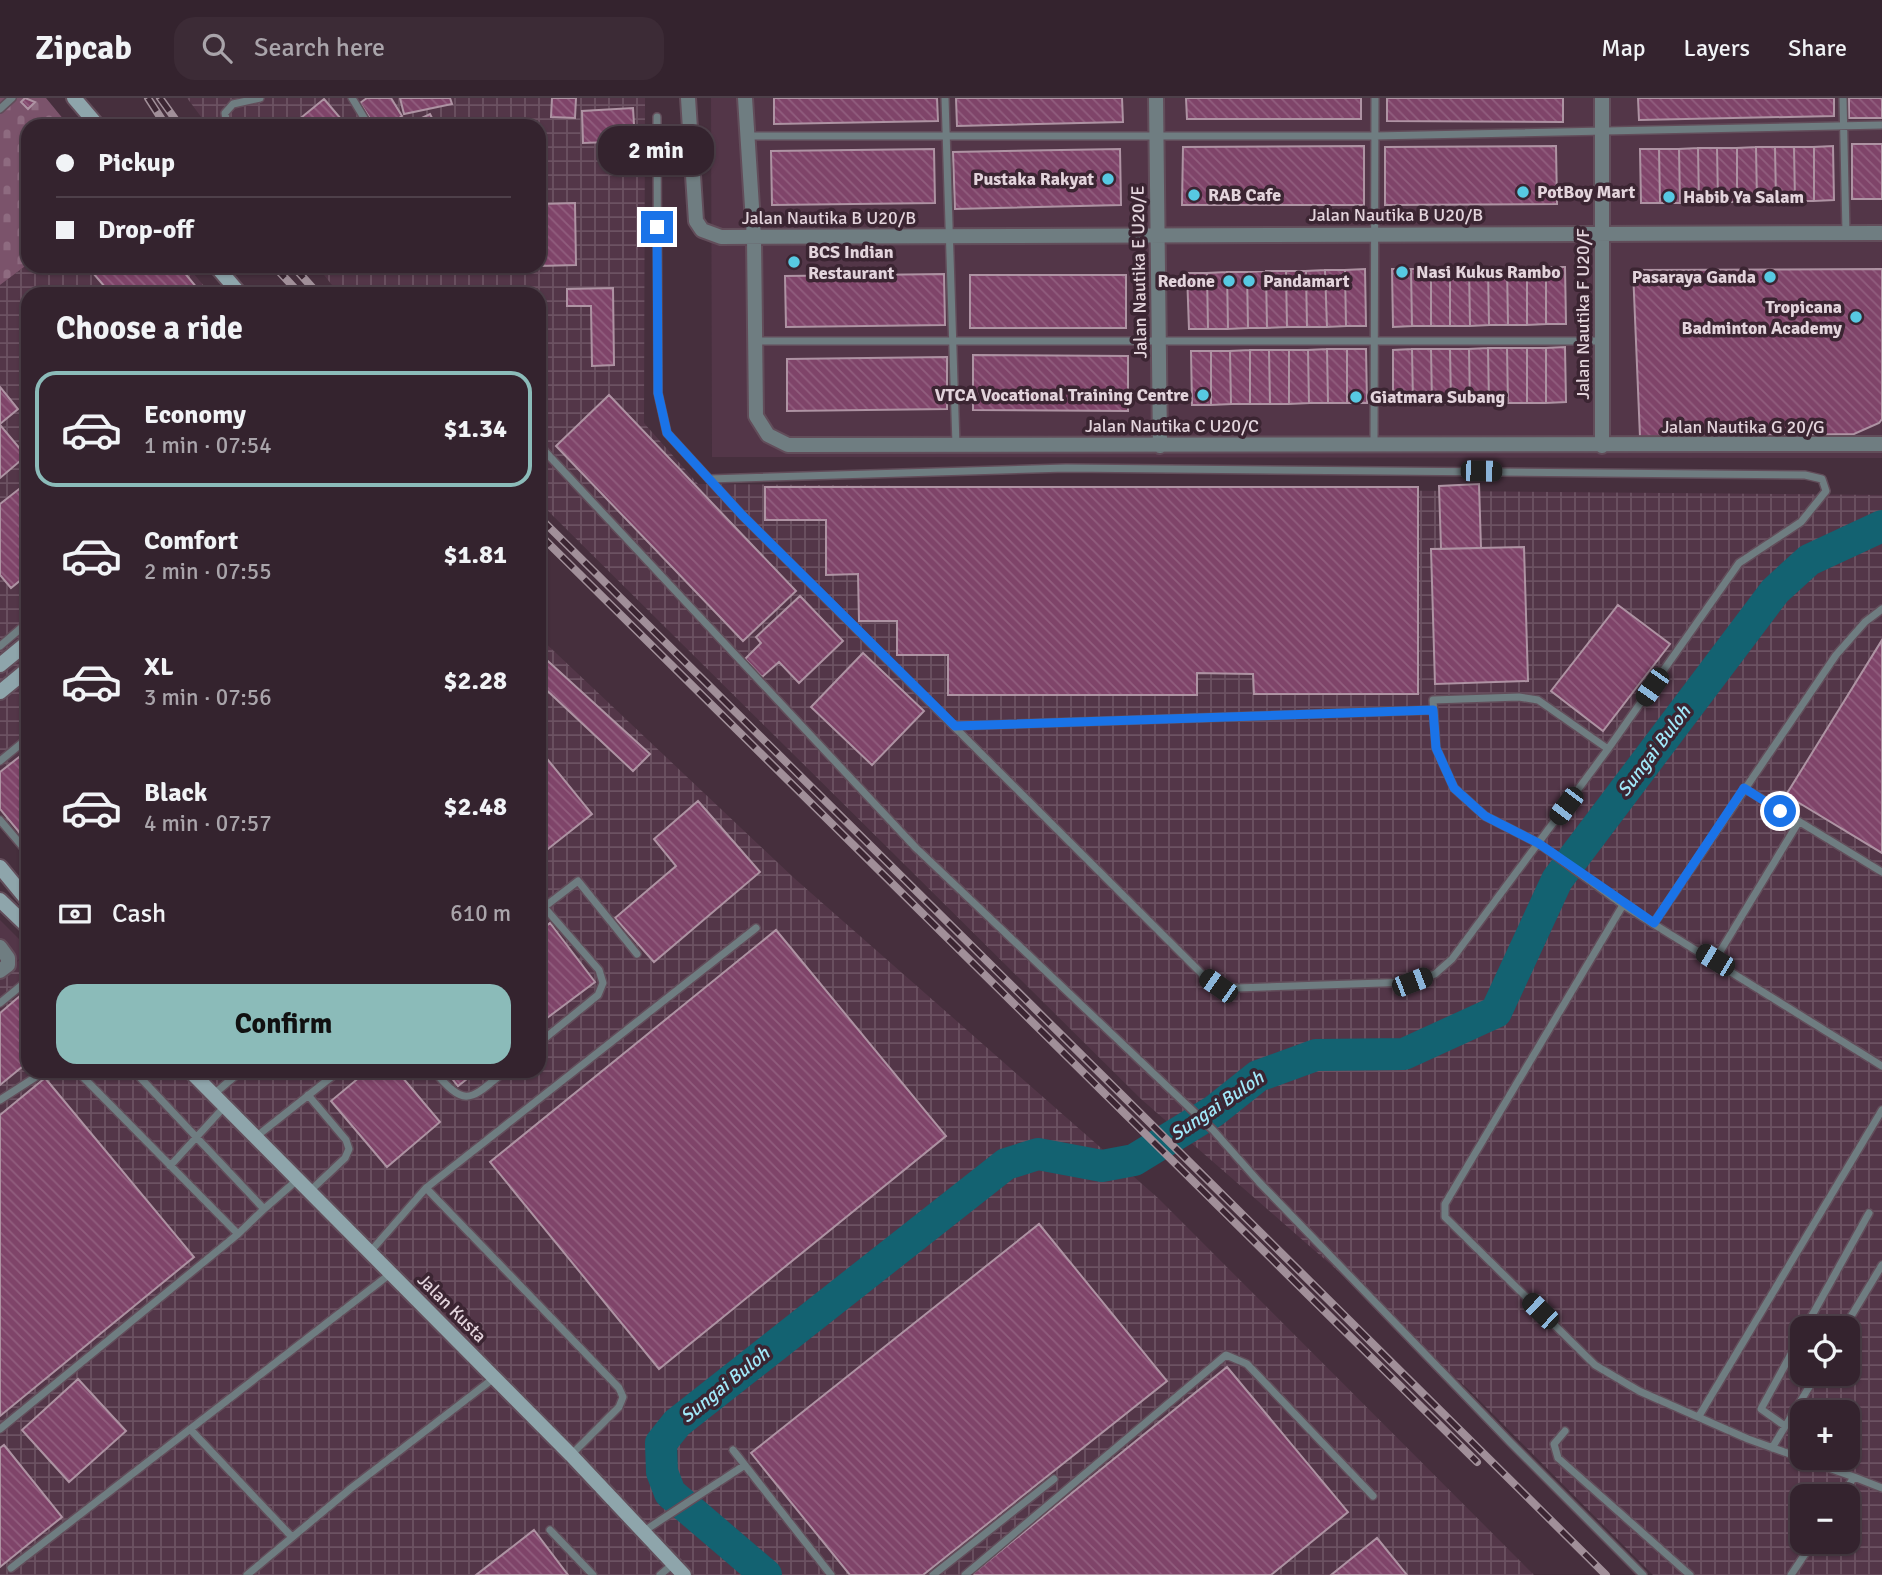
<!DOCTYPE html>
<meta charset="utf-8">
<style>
body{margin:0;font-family:Signika,sans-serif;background:#3c2b36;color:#f1f3f6;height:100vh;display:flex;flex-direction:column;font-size:26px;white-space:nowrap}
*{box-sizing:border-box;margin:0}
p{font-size:23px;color:#a9a4aa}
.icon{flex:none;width:38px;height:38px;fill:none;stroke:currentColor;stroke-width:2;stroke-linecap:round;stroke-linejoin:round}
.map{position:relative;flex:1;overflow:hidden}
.sheet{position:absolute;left:21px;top:189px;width:525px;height:791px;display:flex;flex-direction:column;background:#34232e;border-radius:21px;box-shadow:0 2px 5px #0004,0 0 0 2px #4e404a}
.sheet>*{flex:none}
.top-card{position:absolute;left:21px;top:21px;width:525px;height:154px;border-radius:21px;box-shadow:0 2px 5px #0004,0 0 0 2px #4e404a;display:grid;align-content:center;height:154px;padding:0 35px;background:#34232e}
.fabs{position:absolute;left:1790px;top:1218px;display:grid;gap:14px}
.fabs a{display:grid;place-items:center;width:70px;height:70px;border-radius:14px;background:#34232e;box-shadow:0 2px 5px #0004,0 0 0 2px #4e404a;font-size:35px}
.end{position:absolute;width:32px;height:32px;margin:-16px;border:9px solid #1a73e8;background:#fff;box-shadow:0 0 0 4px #fff}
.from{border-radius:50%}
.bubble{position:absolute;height:49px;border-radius:21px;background:#34232e;box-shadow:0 2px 5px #0004,0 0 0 2px #4e404a;font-size:23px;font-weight:700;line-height:49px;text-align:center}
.car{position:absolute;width:21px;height:42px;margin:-21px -10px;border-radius:9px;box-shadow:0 0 5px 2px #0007;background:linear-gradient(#222 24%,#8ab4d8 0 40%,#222 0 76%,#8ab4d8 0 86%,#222 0)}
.top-card b{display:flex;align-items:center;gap:24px;height:66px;font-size:26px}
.top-card b+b{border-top:2px solid #4e404a}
.top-card i{width:18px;height:18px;background:#f1f3f6}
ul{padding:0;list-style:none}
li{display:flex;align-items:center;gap:21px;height:116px;margin:0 14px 10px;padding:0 21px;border:4px solid transparent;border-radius:21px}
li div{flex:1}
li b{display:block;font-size:26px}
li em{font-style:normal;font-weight:700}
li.selected{border-color:#8bbbb9}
li>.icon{width:63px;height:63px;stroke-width:1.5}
h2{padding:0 35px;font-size:32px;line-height:84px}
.pay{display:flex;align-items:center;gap:18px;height:77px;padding:0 35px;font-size:26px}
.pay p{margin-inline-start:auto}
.primary-button{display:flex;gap:14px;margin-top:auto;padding:14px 35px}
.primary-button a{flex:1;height:80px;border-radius:21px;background:#8bbbb9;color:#111;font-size:28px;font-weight:700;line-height:80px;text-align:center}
header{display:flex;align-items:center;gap:42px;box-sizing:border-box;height:98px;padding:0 35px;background:#34232e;border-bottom:2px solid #4e404a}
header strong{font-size:33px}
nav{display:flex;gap:38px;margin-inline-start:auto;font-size:24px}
.search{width:490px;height:63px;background:#3c2b36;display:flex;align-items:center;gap:18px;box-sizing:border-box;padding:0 24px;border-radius:21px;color:#a9a4aa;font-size:26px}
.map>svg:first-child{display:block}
.built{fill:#533648}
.industrial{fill:url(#industrial-grid);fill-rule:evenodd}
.cemetery{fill:url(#cemetery-stones)}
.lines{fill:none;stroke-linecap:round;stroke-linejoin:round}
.river{stroke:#136271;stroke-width:32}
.building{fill:url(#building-back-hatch);stroke:#ae93a3;stroke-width:2}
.lane-casing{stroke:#624d5a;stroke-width:10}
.street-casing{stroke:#624d5a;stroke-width:18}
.secondary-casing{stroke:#624d5a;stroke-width:18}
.lane{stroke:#6f7d81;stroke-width:7}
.street{stroke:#6f7d81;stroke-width:14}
.secondary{stroke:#8ea5ab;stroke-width:14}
.rail-casing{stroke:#a18f99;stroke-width:8}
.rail{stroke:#3b2532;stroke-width:5;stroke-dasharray:16;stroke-linecap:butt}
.route{stroke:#1a73e8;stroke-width:9}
.poi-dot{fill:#57c9e2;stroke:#3b2532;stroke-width:2.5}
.labels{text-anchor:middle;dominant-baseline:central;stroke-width:7;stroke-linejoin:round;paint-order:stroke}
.poi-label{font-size:18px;font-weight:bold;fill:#e3d4dc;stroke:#3b2532;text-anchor:start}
.street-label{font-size:18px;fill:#e3d4dc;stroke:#3b2532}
.water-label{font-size:19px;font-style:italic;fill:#a1e8f9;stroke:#3b2532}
</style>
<header>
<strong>Zipcab</strong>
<div class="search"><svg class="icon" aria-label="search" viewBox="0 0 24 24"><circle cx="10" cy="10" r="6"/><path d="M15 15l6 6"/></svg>Search here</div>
<nav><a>Map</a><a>Layers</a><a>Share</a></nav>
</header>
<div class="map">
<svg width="1882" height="1477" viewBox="0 0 1882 1477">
<defs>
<pattern id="industrial-grid" width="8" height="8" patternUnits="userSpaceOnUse" patternTransform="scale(1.75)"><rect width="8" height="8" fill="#533648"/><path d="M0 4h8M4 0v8" fill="none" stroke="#6c5262"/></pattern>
<pattern id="cemetery-stones" width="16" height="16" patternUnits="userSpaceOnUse" patternTransform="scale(1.75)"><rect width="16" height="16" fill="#7b536b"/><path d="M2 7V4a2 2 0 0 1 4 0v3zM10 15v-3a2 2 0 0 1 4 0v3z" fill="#8e6b80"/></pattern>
<pattern id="building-back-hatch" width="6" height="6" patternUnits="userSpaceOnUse" patternTransform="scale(1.75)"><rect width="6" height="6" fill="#7f4469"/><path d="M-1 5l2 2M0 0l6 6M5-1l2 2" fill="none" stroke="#915e7e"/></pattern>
</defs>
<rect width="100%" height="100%" fill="#462f3d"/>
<path class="built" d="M711,0H1882V360L712,359Z
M0,822L28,850V854L0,877Z"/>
<path class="industrial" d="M187,0H645L644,325L698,386L1882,397V1477H1653L1471,1294L1353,1186L1141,1001L539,404V196H339L317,168H539V28H208ZM1802,1230H1848V1276H1802ZM1802,1314H1848V1360H1802ZM1802,1398H1848V1444H1802Z
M28,166L187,168L211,196H28V753L0,727V187Z
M539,539L794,780L1158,1100L1534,1477H0V879L28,854V973H539Z"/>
<path class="cemetery" d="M0,0H46L69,28H28V166L0,187Z"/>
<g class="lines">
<path class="river" d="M766,1477L670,1395L662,1374L661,1345L677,1325L1006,1066L1038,1056L1102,1068L1134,1062L1214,1013L1258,978L1316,957L1404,956L1496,914L1557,782L1775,493L1809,462L1882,428"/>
</g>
<path class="building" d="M25,0L35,4L28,11L21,4Z
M367,0H391L402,18L387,28H375L360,5Z
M400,0H450L452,6L404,16Z
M552,0H576L575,20L551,19Z
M774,0H937L938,23L774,26Z
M956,0H1122L1123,24L957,28Z
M1186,0H1361V21H1187Z
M1387,0H1563V24L1387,23Z
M1638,0H1834V18L1639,22Z
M1849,0H1882V20H1849Z
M324,1L347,28H291Z
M633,10L635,43L583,45L582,13Z
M430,16L436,28H405Z
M1852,46H1882V101H1852Z
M1364,48V107H1182L1183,49Z
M1556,48L1557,106L1385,107V49Z
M1833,48L1834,102L1814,103V49Z
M1756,49H1775L1776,103H1757Z
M1756,49L1757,103L1737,104V50Z
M1775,49H1794L1795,103H1776Z
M1794,49H1814V103H1795Z
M1698,50H1717L1718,104H1699Z
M1698,50L1699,104L1680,105L1679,51Z
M1717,50H1737V104H1718Z
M934,51L935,105L772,107L771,53Z
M1120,51L1121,107L955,111L953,54Z
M1640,51H1659L1660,105H1641Z
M1659,51H1679L1680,105H1660Z
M575,105L576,167L539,168V106Z
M87,168H179L202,196H111Z
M1507,169H1527V227H1508Z
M1507,169L1508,227H1489L1488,170Z
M1527,169H1546V226L1527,227Z
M1546,169H1565L1566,226H1546Z
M1450,170H1469L1470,228H1450Z
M1450,170V228H1431V171Z
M1469,170H1488L1489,227L1470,228Z
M1365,171L1366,228H1346L1345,172Z
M1392,171H1411L1412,228L1393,229Z
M1411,171H1431V228H1412Z
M1882,171V321L1879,325L1854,336L1640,339L1633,172Z
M1325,172H1345L1346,228L1327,229Z
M1325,172L1327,229H1307L1306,173Z
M1266,173H1286L1287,229L1267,230Z
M1266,173L1267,230H1248L1247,174Z
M1286,173H1306L1307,229H1287Z
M1227,174H1247L1248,230L1228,231Z
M1227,174L1228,231H1208L1207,175Z
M1187,175H1207L1208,231H1189Z
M944,176L945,227L786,229L785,178Z
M970,177H1126V230H970Z
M613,190L614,267L592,268L591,208H567V191Z
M1565,249L1566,304L1546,305V250Z
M1488,250H1507L1508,305H1489Z
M1488,250L1489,305H1470L1469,251Z
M1507,250H1527V305H1508Z
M1527,250H1546V305H1527Z
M1327,251H1347V305H1328Z
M1327,251L1328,305H1309L1308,252Z
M1347,251H1366L1367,305H1347Z
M1412,251L1413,306H1393V252Z
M1412,251H1431L1432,306H1413Z
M1431,251H1450L1451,306H1432Z
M1450,251H1469L1470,305L1451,306Z
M1250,252H1269L1270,306H1250Z
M1250,252V306H1231L1230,253Z
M1269,252H1289V306H1270Z
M1289,252H1308L1309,305L1289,306Z
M1191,253H1211V307H1192Z
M1211,253H1230L1231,306L1211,307Z
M973,257L1128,258V313L973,312Z
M947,259V311L787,313V261Z
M0,289L18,311L0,326Z
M609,297L796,493L743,543L556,348Z
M0,327L26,358L0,380Z
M28,384V476L11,490L0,477V406Z
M1479,386L1481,450L1441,451L1439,388Z
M765,389H1418V596H1254L1253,576L1197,575V597H948V557H897V523H859L858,476L826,477V422H765Z
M1524,449L1528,583L1435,586L1431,451Z
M800,498L843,543L799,585L779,564L762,579L745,561L761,545L756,539Z
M1618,507L1670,546L1603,633L1551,593Z
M1882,542V755L1786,697Z
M539,555L650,656L633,673L539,585Z
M863,555L924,613L872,667L811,609Z
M539,651L592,716L539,758Z
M28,652V745L0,711V674Z
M698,703L760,774L654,864L615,820L676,768L654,741Z
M550,825L595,884L539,926V834Z
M776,832L946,1038L659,1271L490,1064Z
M28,891V964L0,987V915Z
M367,973H397L440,1024L387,1069L331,1003Z
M446,973H477L458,988Z
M45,980L194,1159L0,1318V1017Z
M1039,1126L1167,1283L923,1477H850L751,1355Z
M1227,1269L1348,1414L1271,1477H971Z
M78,1281L126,1333L69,1384L22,1332Z
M4,1347L62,1419L0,1469V1350Z
M534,1432L568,1477H476Z
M1377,1440L1407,1477H1331Z"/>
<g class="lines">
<defs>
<path id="lane" d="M352,0L369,28
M945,0L956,347
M1843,0L1846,135
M0,11L12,0
M657,19L658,295L667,335L742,417L1202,876L1218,888L1237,890L1412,884L1435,876L1452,861L1608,651L1739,465L1801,424L1826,393L1822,381L1805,377L1066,370L709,381
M227,28L225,15L233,6L260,0
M747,38H1375L1882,27
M756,243H1602
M539,347L916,750L1213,1032L1259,1084L1510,1344L1643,1477
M1374,347L1375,0
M0,548L28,524
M955,628L1433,612
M1608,651L1538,602L1519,599L1433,602L1436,650L1454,690L1485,718L1538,745L1623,807L1445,1106V1119L1595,1267L1639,1293L1748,1341L1854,1379
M0,663L28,640
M1744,690L1882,774
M0,722L28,755
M1623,807L1882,968
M539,813L578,783L637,856
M1654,825L1836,557L1865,524L1882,511
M1715,862L1798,725
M0,905L28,882
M539,945L598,897L603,885L599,872L544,809
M134,973L264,1111L297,1082
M434,973C466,1011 470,1002 505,973
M214,996L241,973
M308,997L346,1042L349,1051L345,1060L310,1093
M0,1002L45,973
M257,1038L339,973
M170,1068L225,1008
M426,1090L756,830
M238,1136L264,1111
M370,1154L426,1090L619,1290L623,1299L619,1309L571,1357
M1805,1230L1869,1115
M1844,1230L1882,1167
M1699,1318L1882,1012
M1785,1328L1761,1311L1802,1236
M0,1331L238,1136L77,973
M190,1331L292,1439
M1565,1333L1554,1346L1558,1360L1690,1477
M1772,1350L1817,1276
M733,1352L831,1477
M1842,1398L1854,1379L1882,1390
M550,1432L593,1477
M644,1433L745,1367
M11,1470L390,1176
M247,1477L350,1391L494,1280
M660,1477L673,1466
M933,1477L1054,1381
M965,1477L1226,1257L1247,1266L1373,1398
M1791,1477L1813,1444"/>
<path id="street" d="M688,0L696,123L702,132L721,139L1882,135
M745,0L754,140L756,318L768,337L788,347L1882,346
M1156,0L1160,348
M1602,0V348
M0,849L8,860V867L0,873"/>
<path id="secondary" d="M74,0L98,28
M216,168L240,196
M0,567L28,544
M0,594L28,571
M0,769L28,803
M0,802L28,829
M190,973L571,1357L684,1477"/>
</defs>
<use href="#lane" class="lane-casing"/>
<use href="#street" class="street-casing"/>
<use href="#secondary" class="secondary-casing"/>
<use href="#lane" class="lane"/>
<use href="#street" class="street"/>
<use href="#secondary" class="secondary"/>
<defs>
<path id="rail" d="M148,0L166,28
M160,0L180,28
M274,168L300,196
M293,168L318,196
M539,419L1606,1477
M539,436L1477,1364"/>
</defs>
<use href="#rail" class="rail-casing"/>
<use href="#rail" class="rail"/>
</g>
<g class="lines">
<path class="route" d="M657,129L658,295L667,335L742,417L955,628L1433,612L1436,650L1454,690L1485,718L1538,745L1654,825L1744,690L1780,713"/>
</g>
<g class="poi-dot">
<circle cx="1108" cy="81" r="7"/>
<circle cx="1523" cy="94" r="7"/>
<circle cx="1194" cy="97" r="7"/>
<circle cx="1669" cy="99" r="7"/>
<circle cx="794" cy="164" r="7"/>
<circle cx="1402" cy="174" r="7"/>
<circle cx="1770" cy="179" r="7"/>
<circle cx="1229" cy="183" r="7"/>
<circle cx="1249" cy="183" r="7"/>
<circle cx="1856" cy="219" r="7"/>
<circle cx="1203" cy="297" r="7"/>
<circle cx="1356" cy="299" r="7"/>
</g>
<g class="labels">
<g class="poi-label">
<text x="1094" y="81" text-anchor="end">Pustaka Rakyat</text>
<text x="1537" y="94">PotBoy Mart</text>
<text x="1208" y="97">RAB Cafe</text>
<text x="1683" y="99">Habib Ya Salam</text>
<text x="808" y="154">BCS Indian<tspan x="808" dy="21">Restaurant</tspan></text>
<text x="1416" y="174">Nasi Kukus Rambo</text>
<text x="1756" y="179" text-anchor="end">Pasaraya Ganda</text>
<text x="1215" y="183" text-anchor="end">Redone</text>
<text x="1263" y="183">Pandamart</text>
<text x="1842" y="209" text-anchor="end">Tropicana<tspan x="1842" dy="21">Badminton Academy</tspan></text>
<text x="1189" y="297" text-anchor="end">VTCA Vocational Training Centre</text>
<text x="1370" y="299">Giatmara Subang</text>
</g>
<g class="street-label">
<text x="1396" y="117">Jalan Nautika B U20/B</text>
<text x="829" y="120">Jalan Nautika B U20/B</text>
<text transform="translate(1139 174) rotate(-91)">Jalan Nautika E U20/E</text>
<text transform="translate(1583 216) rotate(-90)">Jalan Nautika F U20/F</text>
<text x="1172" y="328">Jalan Nautika C U20/C</text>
<text x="1743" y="329">Jalan Nautika G 20/G</text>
<text transform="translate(452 1210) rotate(45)">Jalan Kusta</text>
</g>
<g class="water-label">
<text transform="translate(1654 653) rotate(-53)">Sungai Buloh</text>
<text transform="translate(1217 1008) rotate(-34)">Sungai Buloh</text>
<text transform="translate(725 1287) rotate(-39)">Sungai Buloh</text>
</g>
</g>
</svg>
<div class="fabs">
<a><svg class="icon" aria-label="locate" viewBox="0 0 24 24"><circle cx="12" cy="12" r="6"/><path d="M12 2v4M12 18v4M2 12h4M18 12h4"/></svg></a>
<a>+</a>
<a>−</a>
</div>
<i class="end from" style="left:1780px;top:713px"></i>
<i class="end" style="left:657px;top:129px"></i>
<div class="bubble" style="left:598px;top:28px;width:116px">2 min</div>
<i class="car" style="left:1481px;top:373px;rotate:91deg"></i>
<i class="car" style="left:1652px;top:589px;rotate:215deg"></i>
<i class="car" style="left:1566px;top:708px;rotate:217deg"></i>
<i class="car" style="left:1715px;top:862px;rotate:301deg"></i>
<i class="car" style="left:1412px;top:884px;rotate:69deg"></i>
<i class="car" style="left:1218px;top:888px;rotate:305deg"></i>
<i class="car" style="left:1540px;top:1213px;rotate:314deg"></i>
<div class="top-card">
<b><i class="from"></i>Pickup</b>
<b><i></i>Drop-off</b>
</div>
<section class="sheet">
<h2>Choose a ride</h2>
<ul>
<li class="selected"><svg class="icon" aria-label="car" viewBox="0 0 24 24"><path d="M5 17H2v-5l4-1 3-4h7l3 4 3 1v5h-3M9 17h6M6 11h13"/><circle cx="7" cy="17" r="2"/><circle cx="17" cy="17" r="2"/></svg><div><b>Economy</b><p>1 min · 07:54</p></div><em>$1.34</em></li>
<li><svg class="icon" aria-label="car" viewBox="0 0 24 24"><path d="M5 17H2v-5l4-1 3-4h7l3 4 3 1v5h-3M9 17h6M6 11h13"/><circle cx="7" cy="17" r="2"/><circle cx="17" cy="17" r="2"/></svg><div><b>Comfort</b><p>2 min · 07:55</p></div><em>$1.81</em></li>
<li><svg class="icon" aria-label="car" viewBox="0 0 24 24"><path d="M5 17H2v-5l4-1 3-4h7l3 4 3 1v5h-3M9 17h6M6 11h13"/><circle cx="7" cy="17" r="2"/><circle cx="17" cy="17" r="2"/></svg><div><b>XL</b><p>3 min · 07:56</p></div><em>$2.28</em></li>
<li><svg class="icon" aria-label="car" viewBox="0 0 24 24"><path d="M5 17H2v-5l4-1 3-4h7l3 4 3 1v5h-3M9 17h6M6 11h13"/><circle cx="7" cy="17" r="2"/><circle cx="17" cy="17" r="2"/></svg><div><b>Black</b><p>4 min · 07:57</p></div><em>$2.48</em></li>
</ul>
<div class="pay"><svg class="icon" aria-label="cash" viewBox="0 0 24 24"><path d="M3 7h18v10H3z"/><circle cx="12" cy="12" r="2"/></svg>Cash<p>610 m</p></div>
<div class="primary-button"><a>Confirm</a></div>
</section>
</div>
